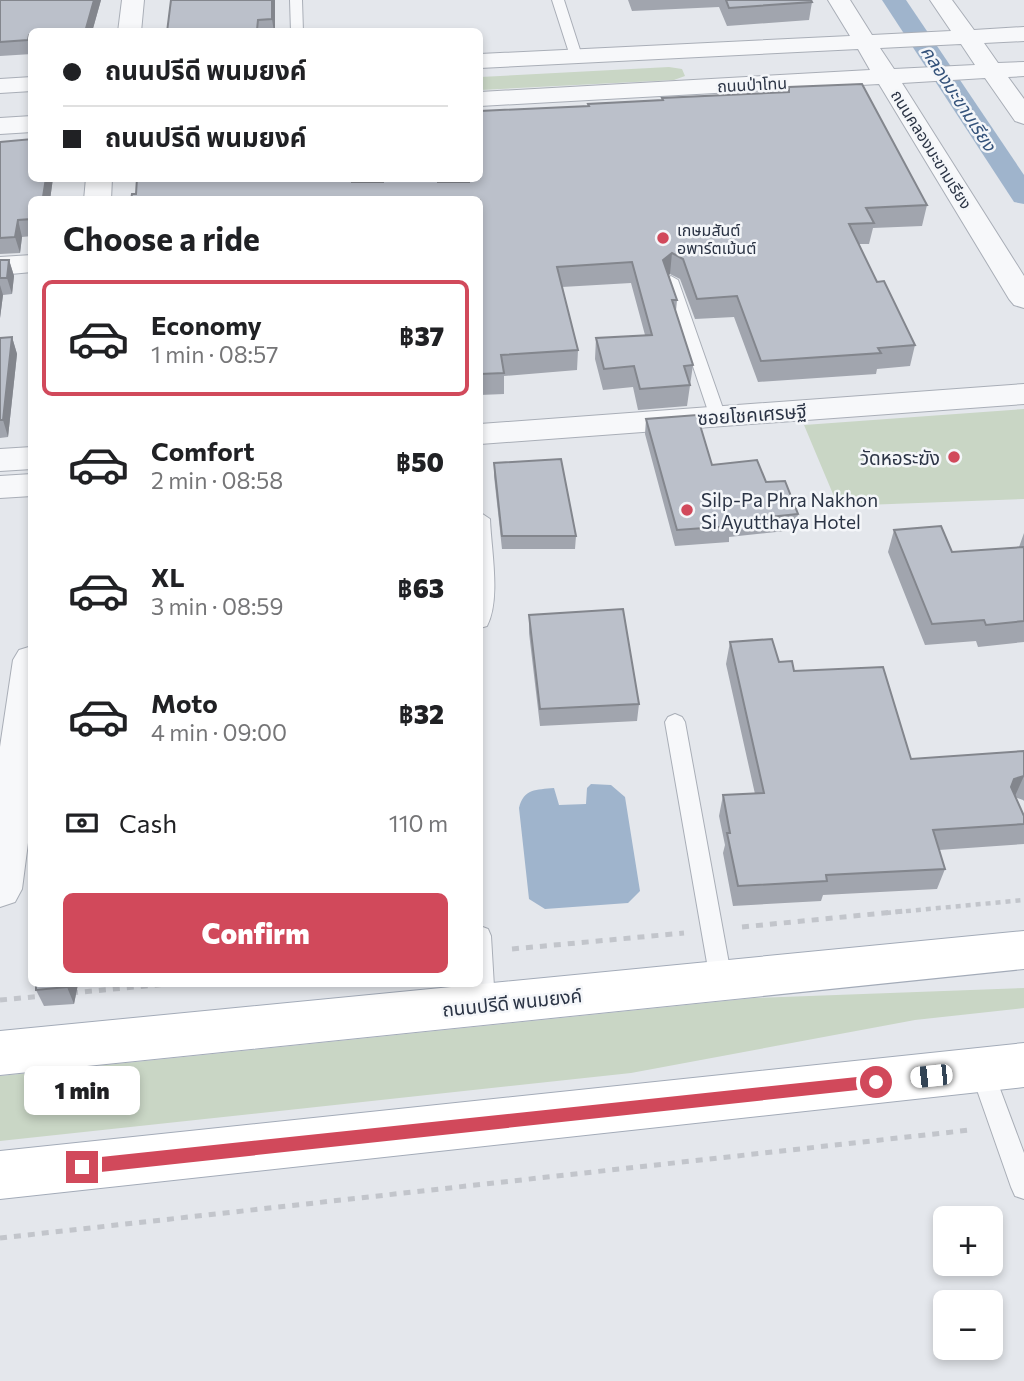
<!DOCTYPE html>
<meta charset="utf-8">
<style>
body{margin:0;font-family:Commissioner,"Noto Sans Thai",sans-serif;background:#f2f2f2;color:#202124;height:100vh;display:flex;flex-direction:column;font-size:26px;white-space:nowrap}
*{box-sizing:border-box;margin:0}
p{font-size:23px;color:#757577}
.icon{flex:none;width:38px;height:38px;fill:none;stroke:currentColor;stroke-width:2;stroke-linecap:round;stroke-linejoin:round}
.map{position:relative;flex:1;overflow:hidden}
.panel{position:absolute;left:28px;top:196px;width:455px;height:791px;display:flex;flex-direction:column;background:#fff;border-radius:10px;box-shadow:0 4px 10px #0003}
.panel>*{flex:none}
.banner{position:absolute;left:28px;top:28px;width:455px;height:154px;border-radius:10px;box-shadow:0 4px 10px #0003;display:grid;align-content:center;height:154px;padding:0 35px;background:#fff}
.fabs{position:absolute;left:933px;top:1206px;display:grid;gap:14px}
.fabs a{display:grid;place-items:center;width:70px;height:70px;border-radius:10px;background:#fff;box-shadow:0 4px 10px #0003;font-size:35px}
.end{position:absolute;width:32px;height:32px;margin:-16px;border:9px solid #d1495b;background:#fff;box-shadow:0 0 0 4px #fff}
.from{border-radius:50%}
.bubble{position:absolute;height:49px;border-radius:10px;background:#fff;box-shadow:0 4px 10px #0003;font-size:23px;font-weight:800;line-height:49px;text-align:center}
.car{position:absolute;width:21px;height:42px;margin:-21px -10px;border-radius:9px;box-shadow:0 0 5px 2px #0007;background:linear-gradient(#fff 24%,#345 0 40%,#fff 0 76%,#345 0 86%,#fff 0)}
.banner b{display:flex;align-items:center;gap:24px;height:66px;font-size:26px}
.banner b+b{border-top:2px solid #e0e0e0}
.banner i{width:18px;height:18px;background:#202124}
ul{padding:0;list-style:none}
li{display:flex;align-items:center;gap:21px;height:116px;margin:0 14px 10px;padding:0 21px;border:4px solid transparent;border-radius:10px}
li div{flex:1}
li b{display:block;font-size:26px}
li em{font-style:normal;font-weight:800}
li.active{border-color:#d1495b}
li>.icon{width:63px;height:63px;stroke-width:1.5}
h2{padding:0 35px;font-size:32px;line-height:84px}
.pay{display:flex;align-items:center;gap:18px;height:77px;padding:0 35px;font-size:26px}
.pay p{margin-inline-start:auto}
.action{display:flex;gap:14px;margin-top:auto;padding:14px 35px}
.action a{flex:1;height:80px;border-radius:10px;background:#d1495b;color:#fff;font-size:28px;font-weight:800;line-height:80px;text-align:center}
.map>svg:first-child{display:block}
.green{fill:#c9d6c5}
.water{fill:#9fb4cc}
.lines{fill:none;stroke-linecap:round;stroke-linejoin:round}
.canal{fill:#9fb4cc;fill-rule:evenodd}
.service-casing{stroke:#a9aeb7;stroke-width:2}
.minor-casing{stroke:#a9aeb7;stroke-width:2}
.tertiary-casing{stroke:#a9aeb7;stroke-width:2}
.primary-casing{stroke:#a3abb8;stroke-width:2}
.path-far1{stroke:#c2c5cb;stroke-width:4.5;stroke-dasharray:5 5;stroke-linecap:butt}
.path{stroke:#c2c5cb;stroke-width:5;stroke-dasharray:7 7;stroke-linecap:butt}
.service{fill:#f7f8fa;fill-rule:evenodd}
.minor{fill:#f7f8fa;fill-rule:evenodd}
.tertiary{fill:#f7f8fa;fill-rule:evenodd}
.primary{fill:#fff;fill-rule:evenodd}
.wall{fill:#a1a5ae}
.shaded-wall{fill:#83868d}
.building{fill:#bbc0ca;stroke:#83868d;stroke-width:2}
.route{fill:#d1495b}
.poi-dot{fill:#d1495b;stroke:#f4f6f9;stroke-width:2.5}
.labels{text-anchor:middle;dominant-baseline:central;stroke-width:5;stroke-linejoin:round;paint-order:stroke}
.far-street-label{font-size:16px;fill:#2b3445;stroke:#f4f6f9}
.far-poi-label{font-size:16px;fill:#2b3445;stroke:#f4f6f9;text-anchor:start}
.far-water-label{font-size:18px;font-style:italic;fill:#34527a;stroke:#f4f6f9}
.street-label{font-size:19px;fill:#2b3445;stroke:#f4f6f9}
.poi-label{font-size:19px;fill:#2b3445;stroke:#f4f6f9;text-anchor:end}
</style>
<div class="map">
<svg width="1024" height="1381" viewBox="0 0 1024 1381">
<rect width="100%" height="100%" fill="#e4e7ec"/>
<path class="green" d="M669,67L682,69L685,76L674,80L480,90V77Z
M1024,409V499L838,506L804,425Z
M1024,988V1008L915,1020L631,1073L0,1141V1076L754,998Z"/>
<path class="water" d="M591,784L611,785L625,797L640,891L628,903L545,909L529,899L519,808C524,788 536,790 554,788L559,805L586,804L587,788Z"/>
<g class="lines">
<path class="canal" d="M882,0H906L1024,175V204L1014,202Z"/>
<defs>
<path id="service" d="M290,0H302L303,32H291Z
M552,0H564L582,56L580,59L570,56Z
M671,276L678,280L726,417L724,421L718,422L710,417L664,280Z
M481,513L490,519C491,549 501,599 487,626L480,628Z
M675,714L682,717L685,722L732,980L729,987L721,990L713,987L710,980L665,722L668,717Z
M480,926L488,929L491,936L495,1004L492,1011L484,1014L476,1011L473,1004L471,984H480Z
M982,1059L990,1062L1024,1153V1199L1015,1196L1011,1187L970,1070L974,1062Z"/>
<path id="minor" d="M122,0H144L141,32H118Z
M86,178H112L111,200H84Z
M32,255V272L0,275V257Z
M1024,384V404L480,444V424Z
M32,447V469L0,471V449Z
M32,474V496L0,498V476Z
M32,646V812L22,889L15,902L0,907V747L13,660L19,650Z"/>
<path id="tertiary" d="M828,0H850L872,35L951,31L930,0H952L974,30L1024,27V41L984,43L998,63L1024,62V76L1008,77L1024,99V124L1015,121L985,78L902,83L1024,276V308L1014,305L1009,299L879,84L480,106V92L870,70L858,49L480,68V54L850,36ZM961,44L975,65L894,69L880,48Z
M32,77V91L0,93V79Z
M32,116V132L0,134V118Z"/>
<path id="primary" d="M1024,931V969L0,1075V1031Z
M1024,1043V1087L0,1199V1151Z"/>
</defs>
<use href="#service" class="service-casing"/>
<use href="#minor" class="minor-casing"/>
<use href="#tertiary" class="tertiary-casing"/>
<use href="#primary" class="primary-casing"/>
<path class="path-far1" d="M886,913L1024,900"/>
<path class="path" d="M742,927L904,911
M512,949L684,933
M71,993L167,984
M0,1000L44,996
M0,1238L970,1130"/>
<use href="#service" class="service"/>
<use href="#minor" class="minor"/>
<use href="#tertiary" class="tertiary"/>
<use href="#primary" class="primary"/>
</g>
<path class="wall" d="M0,0H101L92,32H32V54L0,56Z
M275,0V32H167Z
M628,0H811L812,2L809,20L727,26L719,7L632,11Z
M789,87L927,205L922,226L873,228L869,244H859L877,282L915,345L910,366L877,369L876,374L758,382L734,317L695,319L680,279L670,274L668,275L677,300L676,311L693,365L687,406L638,410L633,387L603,390L595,359L596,338L645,335L631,283L562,287L578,350L577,370L504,376V394L480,395V200L136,194L354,178V182H467V178H480L588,106L662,100V98L788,92Z
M0,142L53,178L50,200H32V236L22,237L20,253L0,254Z
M0,260H9L14,276L12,294L3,295L0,318Z
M12,337L17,354L8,437L0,438V338Z
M646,419L712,465L766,482L798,514L795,530L729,537V542L675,546L645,434Z
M494,463L576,536L575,549H502L494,476Z
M894,530L952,552L1019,547L1024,533V642L978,647L976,641L925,645L888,552Z
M529,615L639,704L637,721L540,726L529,633Z
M730,642L779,662L794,671L911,759L1024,751V801L1023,800L1015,797L1024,816V844L939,850L945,869L937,889L823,895L821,901L733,906L723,853L725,845L719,816L723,795L755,794L726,664Z
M36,984H78L74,1004L44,1006L36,990Z"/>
<path class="shaded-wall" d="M94,0H101L92,32H85Z
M272,0H275V32H274L272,19Z
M29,35L32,43V54L28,40Z
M46,178H53L50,200H44L43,197Z
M18,220L22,237L20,253L15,237Z
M672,253L670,274L662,281L663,260Z
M9,260L14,276L12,294L7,278Z
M0,285L3,295L0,318Z
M12,337L17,354L8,437L3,420Z
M1024,776L1015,796L1005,800L1014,779Z
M67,984H78L74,1004L67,987Z"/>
<path class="building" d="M0,0H94L85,32H32V35H29L28,40L0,42Z
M171,0H272V19L258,20L257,30L244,32H167Z
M726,0H811L812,2L729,8Z
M862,84L927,205L866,208L874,223L849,224L877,282L884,281L915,345L878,348L881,353L761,361L737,296L697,299L683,259L672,253L663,260L677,300H672L693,365L684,366L690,385L640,389L634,366L604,369L596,338L652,335L632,262L557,267L578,350L501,355L504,373L480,374V200H131L132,194H136L137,178H352V182H383V178H438V182H469V178H480V111L589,106L588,104L663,100L662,98L789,92V87Z
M32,139V178H46L43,197H40V200H32V219L18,220L15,237L0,238V142Z
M0,260H9L7,278H0Z
M12,337L3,420H0V338Z
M697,415L712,465L757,460L766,482L785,481L798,514L729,521L731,526L677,530L646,419Z
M561,459L576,536H502L494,463Z
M941,526L952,552L1024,547V621L986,625L984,620L932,624L894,530Z
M623,609L639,704L540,709L529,615Z
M772,639L779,662L792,661L794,671L883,667L911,759L1024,751V776L1014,779L1011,787L1024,816V824L933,830L945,869L826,875L827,881L738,886L727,833H730L723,795L764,793L730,642Z
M36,984H67V987L36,990Z"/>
<path class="route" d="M876,1075L883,1082L876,1088L82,1174L77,1172L75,1167L77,1161L82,1159Z"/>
<g class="poi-dot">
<circle cx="663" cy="238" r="7"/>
<circle cx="954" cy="457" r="7"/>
<circle cx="687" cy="510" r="7"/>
</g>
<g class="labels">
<g class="far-street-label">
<text transform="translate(752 84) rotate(-3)">ถนนป่าโทน</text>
<text transform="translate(932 149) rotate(58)">ถนนคลองมะขามเรียง</text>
</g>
<g class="far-poi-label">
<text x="677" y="229">เกษมสันต์<tspan x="677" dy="18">อพาร์ตเม้นต์</tspan></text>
</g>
<g class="far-water-label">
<text transform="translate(959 98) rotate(57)">คลองมะขามเรียง</text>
</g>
<g class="street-label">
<text transform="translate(752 414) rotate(-4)">ซอยโชคเศรษฐี</text>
<text transform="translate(512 1002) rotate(-6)">ถนนปรีดี พนมยงค์</text>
</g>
<g class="poi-label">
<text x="940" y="457">วัดหอระฆัง</text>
<text x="701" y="499" text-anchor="start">Silp-Pa Phra Nakhon<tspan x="701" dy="22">Si Ayutthaya Hotel</tspan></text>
</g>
</g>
</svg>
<div class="fabs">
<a>+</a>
<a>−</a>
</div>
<i class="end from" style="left:876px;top:1082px"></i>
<i class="end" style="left:82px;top:1167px"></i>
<div class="bubble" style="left:24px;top:1066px;width:116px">1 min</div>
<i class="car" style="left:931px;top:1076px;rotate:264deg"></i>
<div class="banner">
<b><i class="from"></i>ถนนปรีดี พนมยงค์</b>
<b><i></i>ถนนปรีดี พนมยงค์</b>
</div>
<section class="panel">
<h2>Choose a ride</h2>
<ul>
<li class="active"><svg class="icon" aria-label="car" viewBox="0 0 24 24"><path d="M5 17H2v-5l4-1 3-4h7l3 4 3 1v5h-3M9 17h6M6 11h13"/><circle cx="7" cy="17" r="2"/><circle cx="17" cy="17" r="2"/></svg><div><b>Economy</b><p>1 min · 08:57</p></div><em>฿37</em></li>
<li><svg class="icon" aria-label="car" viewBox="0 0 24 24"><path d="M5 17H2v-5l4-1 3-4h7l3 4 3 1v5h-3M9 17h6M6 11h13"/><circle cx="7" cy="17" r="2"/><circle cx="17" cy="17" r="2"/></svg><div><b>Comfort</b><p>2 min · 08:58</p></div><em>฿50</em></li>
<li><svg class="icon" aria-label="car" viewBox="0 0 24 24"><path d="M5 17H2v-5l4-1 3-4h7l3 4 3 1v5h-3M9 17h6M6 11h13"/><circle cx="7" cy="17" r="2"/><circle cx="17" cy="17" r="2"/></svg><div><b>XL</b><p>3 min · 08:59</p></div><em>฿63</em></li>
<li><svg class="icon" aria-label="car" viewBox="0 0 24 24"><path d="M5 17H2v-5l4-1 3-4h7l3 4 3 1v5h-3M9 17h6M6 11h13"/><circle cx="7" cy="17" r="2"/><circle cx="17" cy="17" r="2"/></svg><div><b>Moto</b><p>4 min · 09:00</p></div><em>฿32</em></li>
</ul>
<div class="pay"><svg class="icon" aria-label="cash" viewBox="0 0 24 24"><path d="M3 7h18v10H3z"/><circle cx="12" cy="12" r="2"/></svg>Cash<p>110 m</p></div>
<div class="action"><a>Confirm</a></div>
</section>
</div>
